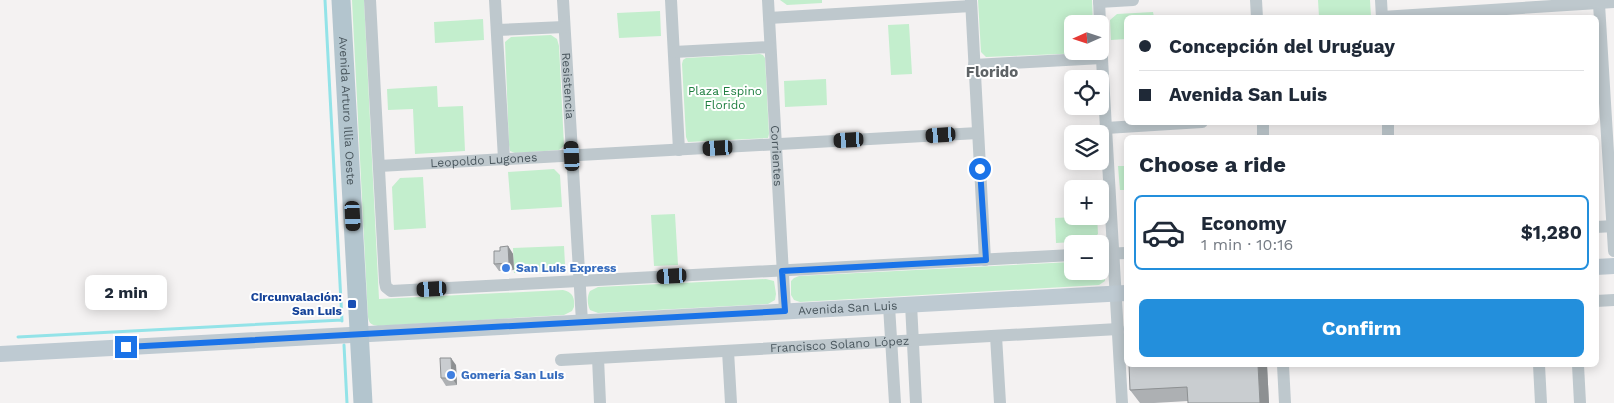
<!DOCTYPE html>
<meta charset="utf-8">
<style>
body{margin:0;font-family:"Work Sans",sans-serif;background:#f6f6f7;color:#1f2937;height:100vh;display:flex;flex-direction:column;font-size:19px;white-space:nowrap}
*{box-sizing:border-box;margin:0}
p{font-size:16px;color:#747a83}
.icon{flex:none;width:28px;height:28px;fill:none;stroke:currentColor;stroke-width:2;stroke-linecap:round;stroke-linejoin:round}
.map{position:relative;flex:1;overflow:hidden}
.details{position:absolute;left:1124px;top:135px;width:475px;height:232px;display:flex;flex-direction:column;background:#fff;border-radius:8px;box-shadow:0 2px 12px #0003}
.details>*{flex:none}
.top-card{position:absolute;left:1124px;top:15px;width:475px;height:110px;border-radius:8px;box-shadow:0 2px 12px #0003;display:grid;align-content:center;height:110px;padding:0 15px;background:#fff}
.needle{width:32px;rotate:267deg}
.controls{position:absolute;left:1064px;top:15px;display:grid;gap:10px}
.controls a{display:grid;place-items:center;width:45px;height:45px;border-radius:8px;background:#fff;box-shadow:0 2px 12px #0003;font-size:25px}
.end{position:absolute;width:22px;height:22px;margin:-11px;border:6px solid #1a73e8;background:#fff;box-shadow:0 0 0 2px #fff}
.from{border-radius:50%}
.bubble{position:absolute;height:35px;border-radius:8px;background:#fff;box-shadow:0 2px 12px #0003;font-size:16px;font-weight:700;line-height:35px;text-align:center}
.car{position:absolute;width:15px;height:30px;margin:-15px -8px;border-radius:6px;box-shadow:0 0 4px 1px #0007;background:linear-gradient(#222 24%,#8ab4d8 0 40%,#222 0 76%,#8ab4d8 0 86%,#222 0)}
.top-card b{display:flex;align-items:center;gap:18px;height:48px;font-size:19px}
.top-card b+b{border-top:1px solid #e0e1e3}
.top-card i{width:12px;height:12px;background:#1f2937}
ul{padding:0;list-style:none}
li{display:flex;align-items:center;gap:15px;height:75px;margin:0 10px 8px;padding:0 5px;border:2px solid #e0e1e3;border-radius:8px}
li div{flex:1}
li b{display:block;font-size:19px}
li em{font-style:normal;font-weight:700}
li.on{border-color:#238fdc}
li>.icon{width:45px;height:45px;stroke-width:1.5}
h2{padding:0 15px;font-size:22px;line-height:60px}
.cta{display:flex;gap:10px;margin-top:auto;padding:10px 15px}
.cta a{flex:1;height:58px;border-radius:8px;background:#238fdc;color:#fff;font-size:20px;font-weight:700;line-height:58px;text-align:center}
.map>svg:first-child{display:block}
.green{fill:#c3eecd}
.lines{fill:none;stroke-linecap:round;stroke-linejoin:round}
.stream{stroke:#93e3e8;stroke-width:3}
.minor{stroke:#bec8cd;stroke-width:12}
.secondary{stroke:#becad2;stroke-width:16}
.primary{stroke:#b3c5ce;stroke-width:19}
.wall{fill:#adb0b3}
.shaded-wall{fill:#8d9092}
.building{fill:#c9cdd0;stroke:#8d9092}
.route{stroke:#1a73e8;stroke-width:6}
.shop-dot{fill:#3f7fe0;stroke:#fff;stroke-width:2}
.transit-dot{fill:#1a4fb4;stroke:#fff;stroke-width:2}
.labels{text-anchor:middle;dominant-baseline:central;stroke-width:4;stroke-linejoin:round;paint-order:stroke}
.street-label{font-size:12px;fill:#4a575e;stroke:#fff}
.park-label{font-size:12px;fill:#1d7d3f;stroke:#fff}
.shop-label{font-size:12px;font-weight:bold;fill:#366cbe;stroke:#fff;text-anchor:start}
.transit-label{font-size:12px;font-weight:bold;fill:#164399;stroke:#fff;text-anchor:end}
.quarter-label{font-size:15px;font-weight:bold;fill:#5e6366;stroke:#fff}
</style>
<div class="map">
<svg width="1614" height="403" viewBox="0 0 1614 403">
<rect width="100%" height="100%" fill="#f4f2f2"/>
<path class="green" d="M352,0H364L379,299L563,290C572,292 575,297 574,307L572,311L564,315L378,326C372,325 369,324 368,317Z
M780,0H822V3L787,5Z
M978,0H1092L1093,24H1072V51H1091L1086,53L986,57L981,52Z
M1318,0H1370L1371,17H1319Z
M660,11L661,36L619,38L617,13Z
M1153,12L1154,17L1126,18V39L1111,40L1110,20L1117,14Z
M483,19L484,40L435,43L434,22Z
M909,24L912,74L891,75L888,25Z
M551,35L557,39L559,46L564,146L559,150L515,153L510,151L509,145L505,42L511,37Z
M760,54L763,55L765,58L769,134L768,138L688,142L686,137L682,64L683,60L686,58Z
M826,79L827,105L785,107L784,81Z
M437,86L438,107L463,106L465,151L415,154L413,109L388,110L387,89Z
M1118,166H1126V190H1120Z
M554,169L560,175L562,207L511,210L508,172Z
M423,177L426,228L394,230L392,187L400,178Z
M675,214L678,265L654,266L651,215Z
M1097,216L1098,234L1091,241L1056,243L1055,218Z
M564,246L565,264L559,271L514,273L513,248Z
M1100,261L1105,265V281L1099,285L800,302L794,300L791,295V281L794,278L799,276L1072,262V271H1100Z
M766,279L774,281L776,294L775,300L768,304L598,313L590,310C587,304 587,296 590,291L598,287Z"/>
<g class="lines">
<path class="stream" d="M325,0L342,321
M18,337L342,320
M344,345L347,403"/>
<g class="minor">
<path d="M370,0L385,282L386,287L391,291L1072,255"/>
<path d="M495,0L504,159"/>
<path id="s1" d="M563,0L582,322"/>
<path d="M671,0L679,150"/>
<path id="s2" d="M768,0L785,311"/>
<path d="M971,0L985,260"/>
<path d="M1099,0L1100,24"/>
<path d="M1256,0L1257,18"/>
<path d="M1381,0L1382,18"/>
<path d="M1099,2L1133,0"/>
<path d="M1599,4L1614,251"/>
<path d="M1382,17L1614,2"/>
<path d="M769,18L971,6"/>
<path d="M1100,25L1122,403"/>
<path d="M497,30L564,27"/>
<path d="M674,52L770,47"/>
<path d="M974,65L1102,58"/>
<path d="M1263,122V138"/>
<path d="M1388,122V138"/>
<path d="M1106,128L1202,122"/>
<path id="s3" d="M379,166L978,133"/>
<path d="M1596,227L1614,226"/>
<path d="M1100,254L1126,253"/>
<path d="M1596,301L1614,300"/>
<path d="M911,304L916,403"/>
<path d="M889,306L895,403"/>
<path d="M996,336L1000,403"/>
<path d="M728,351L731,403"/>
<path d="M598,358L600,403"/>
<path id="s4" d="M561,360L1118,329"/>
<path d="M1283,365L1285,403"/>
<path d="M1539,365L1541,403"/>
<path d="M1578,365L1580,403"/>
</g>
<g class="secondary">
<path d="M1596,267L1614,266"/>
<path id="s5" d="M0,354L1126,293"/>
</g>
<path class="primary" id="s6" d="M341,0L363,403"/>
</g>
<path class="wall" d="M508,246L513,254L514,270L499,271L494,264L500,251Z
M456,365L457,385L446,386L441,378Z
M1267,365L1269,403H1188V401L1154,403H1140L1130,390Z"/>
<path class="shaded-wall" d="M508,246L513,254L514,270L509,263Z
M451,358L456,365L457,385L452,378Z
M1258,365H1267L1269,403H1260Z"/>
<path class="building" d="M508,246L509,263L494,264V251H500V247Z
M440,358H451L452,378H441Z
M1129,365H1258L1260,403H1188L1187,387L1130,390Z"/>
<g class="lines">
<path class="route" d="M126,347L785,311L782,271L986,260L980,169"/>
</g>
<g class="shop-dot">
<circle cx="506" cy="268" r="5"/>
<circle cx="451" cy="375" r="5"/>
</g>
<rect class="transit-dot" x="347" y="299" width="10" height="10" rx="2.5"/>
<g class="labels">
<g class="street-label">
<text stroke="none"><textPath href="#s1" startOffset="86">Resistencia</textPath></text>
<text stroke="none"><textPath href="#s6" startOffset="111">Avenida Arturo Illia Oeste</textPath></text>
<text stroke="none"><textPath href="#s2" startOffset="156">Corrientes</textPath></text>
<text stroke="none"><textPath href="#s3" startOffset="105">Leopoldo Lugones</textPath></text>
<text stroke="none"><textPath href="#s5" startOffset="849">Avenida San Luis</textPath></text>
<text stroke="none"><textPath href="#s4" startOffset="279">Francisco Solano López</textPath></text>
</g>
<g class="park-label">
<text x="725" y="91">Plaza Espino<tspan x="725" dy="14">Florido</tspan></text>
</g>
<g class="shop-label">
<text x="516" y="268">San Luis Express</text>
<text x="461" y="375">Gomería San Luis</text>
</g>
<g class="transit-label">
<text x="342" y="297">Circunvalación:<tspan x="342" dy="14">San Luis</tspan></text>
</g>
<g class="quarter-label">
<text x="992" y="72">Florido</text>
</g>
</g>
</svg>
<div class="controls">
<a><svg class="needle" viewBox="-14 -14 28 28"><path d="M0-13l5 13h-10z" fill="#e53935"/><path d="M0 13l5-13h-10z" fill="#747a83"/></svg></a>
<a><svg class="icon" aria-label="locate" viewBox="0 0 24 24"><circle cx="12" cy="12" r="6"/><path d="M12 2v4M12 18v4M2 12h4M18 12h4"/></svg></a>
<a><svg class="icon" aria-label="layers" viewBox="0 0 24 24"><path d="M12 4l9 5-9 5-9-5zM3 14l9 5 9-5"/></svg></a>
<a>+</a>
<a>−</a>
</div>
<i class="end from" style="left:980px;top:169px"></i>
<i class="end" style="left:126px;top:347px"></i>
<div class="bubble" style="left:85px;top:275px;width:82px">2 min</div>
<i class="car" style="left:941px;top:135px;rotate:266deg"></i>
<i class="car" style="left:849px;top:140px;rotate:267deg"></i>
<i class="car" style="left:718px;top:148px;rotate:267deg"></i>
<i class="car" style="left:572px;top:156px;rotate:357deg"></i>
<i class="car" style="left:353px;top:216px;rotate:177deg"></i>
<i class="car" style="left:672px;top:276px;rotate:267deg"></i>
<i class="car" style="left:432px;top:289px;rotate:267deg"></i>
<div class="top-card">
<b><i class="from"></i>Concepción del Uruguay</b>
<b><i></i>Avenida San Luis</b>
</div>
<section class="details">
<h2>Choose a ride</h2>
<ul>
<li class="on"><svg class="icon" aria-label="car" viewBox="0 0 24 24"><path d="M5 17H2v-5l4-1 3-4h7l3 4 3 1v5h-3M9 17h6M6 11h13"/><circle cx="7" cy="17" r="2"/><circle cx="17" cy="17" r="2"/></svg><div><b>Economy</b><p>1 min · 10:16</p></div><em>$1,280</em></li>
</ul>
<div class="cta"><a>Confirm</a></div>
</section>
</div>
